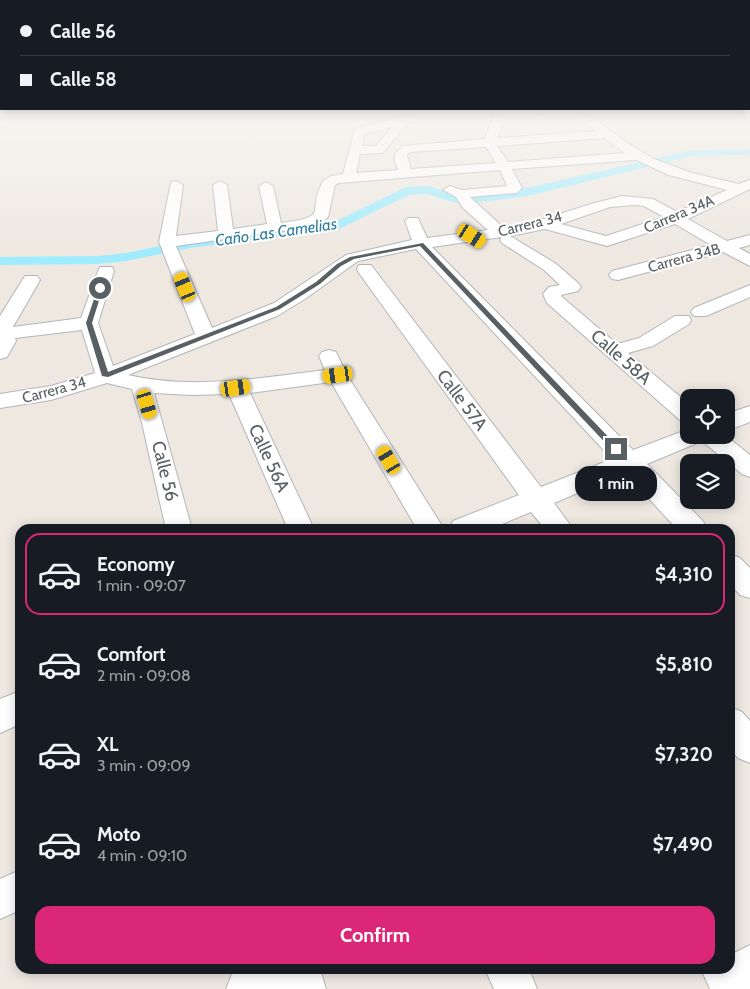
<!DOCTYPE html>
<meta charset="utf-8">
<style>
body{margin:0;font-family:Cabin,sans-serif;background:#20242c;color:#f1f3f6;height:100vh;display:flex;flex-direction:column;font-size:19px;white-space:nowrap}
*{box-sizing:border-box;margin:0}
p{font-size:16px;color:#9ea1a6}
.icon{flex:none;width:28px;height:28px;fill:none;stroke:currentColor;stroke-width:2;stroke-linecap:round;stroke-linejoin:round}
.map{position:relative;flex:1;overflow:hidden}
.sheet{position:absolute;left:15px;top:524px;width:720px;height:450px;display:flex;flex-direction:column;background:#171b24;border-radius:15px;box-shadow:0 2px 12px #0003}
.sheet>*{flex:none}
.hud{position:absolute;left:0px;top:0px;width:750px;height:110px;box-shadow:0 2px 12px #0003;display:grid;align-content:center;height:110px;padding:0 20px;background:#171b24}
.buttons{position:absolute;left:680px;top:389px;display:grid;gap:10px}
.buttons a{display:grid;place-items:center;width:55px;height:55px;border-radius:10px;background:#171b24;box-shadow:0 2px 12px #0003;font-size:25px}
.end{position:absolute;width:22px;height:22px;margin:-11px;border:6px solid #596063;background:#fff;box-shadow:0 0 0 2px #fff}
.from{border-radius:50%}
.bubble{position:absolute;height:35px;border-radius:15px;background:#171b24;box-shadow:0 2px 12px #0003;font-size:16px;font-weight:700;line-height:35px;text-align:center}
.car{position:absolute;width:15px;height:30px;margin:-15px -8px;border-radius:6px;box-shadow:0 0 4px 1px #0007;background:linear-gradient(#f5c518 24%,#345 0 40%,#f5c518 0 76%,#345 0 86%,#f5c518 0)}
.hud b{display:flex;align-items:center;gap:18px;height:48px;font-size:19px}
.hud b+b{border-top:1px solid #363941}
.hud i{width:12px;height:12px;background:#f1f3f6}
ul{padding:9px 0 0;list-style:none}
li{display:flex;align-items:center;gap:15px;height:82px;margin:0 10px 8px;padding:0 10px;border:2px solid transparent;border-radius:15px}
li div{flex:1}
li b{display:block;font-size:19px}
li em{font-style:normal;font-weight:700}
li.selected{border-color:#db2777}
li>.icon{width:45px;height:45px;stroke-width:1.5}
.cta{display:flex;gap:10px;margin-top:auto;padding:10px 20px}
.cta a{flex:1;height:58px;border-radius:15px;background:#db2777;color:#fff;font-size:20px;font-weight:700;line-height:58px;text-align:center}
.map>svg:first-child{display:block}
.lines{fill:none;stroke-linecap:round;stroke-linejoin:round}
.canal{fill:#a0ecff;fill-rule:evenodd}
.minor-casing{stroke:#b2b6ba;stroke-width:2}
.minor{fill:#fff;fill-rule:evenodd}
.route{fill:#596063}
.labels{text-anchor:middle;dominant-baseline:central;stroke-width:4;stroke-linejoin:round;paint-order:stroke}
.far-street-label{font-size:15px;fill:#596063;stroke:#fff}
.far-water-label{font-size:16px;font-style:italic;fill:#2e7e9e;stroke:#fff}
.street-label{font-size:18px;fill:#596063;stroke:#fff}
</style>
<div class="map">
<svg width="750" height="989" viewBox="0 0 750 989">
<rect width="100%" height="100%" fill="#eee8e1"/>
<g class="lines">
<path class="canal" d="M750,149V155L693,156L527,196L489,201L457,203L427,194L409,195L339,229L190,248L126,261L99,264L0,265V257L99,256L126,253L190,240L336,221L406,187L428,186L458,195L489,193L527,188L693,150Z"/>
<defs>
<path id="minor" d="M419,112H432L423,119L407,123L383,153L360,154L356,173L398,170L395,162V154L403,146L485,139L495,112H506L498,138L596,131L572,112H585L627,143L654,159L692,173L739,184L750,180V189L688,219L727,241L750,235V245L739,248L750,254V266L723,252L618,280L612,279L609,275L612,271L711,245L675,224L607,246L545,229L510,236L555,263L578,283L581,287L578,291L561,295L562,297L617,344L639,338L675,316H689L691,320L689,324L653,346L628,353L689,404V424L681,421L547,303L543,294L549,287L560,285L544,270L502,243L500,240L502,237L432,247L633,450L689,429V435H725L750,455V477L742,474L702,441L647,464L703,521L707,529H677L625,473L554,503L573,529H545L531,512L490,529H449L453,521L519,495L359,273L357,269L359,265H371L541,487L612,459L416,249L358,261L305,299L277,316L128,375C192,390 261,378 325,370L319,356L322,352L329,350L336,352L347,375L444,529H417L331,382L250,393L314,529H288L229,394L192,395L154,393L192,529H166L142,423L132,389L107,383L51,400L0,408V394L51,386L95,373L82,330L15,338L16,341L7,357L0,359V316L25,276H37L40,280L13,327L81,318L98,271L100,267H112L114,271L98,323L113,366L195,334L159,242L171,182L176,181L183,185L176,236L218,231L213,185L220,181L227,185L233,229L267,224L259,186L266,182L273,186L281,223C334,216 304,212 324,180L331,176L343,174L355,129ZM392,127L376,146H362L364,134ZM604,138L625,153L508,162L497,146ZM486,147L496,163L411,169L407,155L410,152ZM636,160L669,175L727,190L677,212L653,199L622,196L591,204L541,220L504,228L470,197L517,193L522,188L512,169ZM500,170L507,186L462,190L450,186L443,190L456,197L463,208L488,230L427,238L418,218H408L405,221L412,240L346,255L274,303L212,328L176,246L318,226L328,217L335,185L339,183ZM635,205L644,206L664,217L606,236L561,224L610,207Z
M528,112H541L546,117L544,119H536Z
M750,285V297L706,316H694L691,312L694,308Z
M750,406V422L726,431V414Z
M730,554L740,558L750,568V598L740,595L730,584Z
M20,691V724L0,733V699Z
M730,707L742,712L750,721V763L738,758L730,749Z
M20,870V910L0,919V879Z
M750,945V989H710L701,969H730V951L734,953Z
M241,969H320L326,989H226L232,974Z
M485,969H529L537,989H494Z"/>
</defs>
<use href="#minor" class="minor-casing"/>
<use href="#minor" class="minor"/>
</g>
<linearGradient id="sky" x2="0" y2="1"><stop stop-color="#8bcaf1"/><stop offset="0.45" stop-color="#f7f5f2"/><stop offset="1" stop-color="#f7f5f2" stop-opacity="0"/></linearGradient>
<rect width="750" height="250" fill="url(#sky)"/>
<path class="route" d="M423,243L618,447V451H613L420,246L354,259L341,266L320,284L280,309L108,377L102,376L86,323L98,287L103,288L92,323L108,372L276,307L316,282L337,264L350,257Z"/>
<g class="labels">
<g class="far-street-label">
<text transform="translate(679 214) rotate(-23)">Carrera 34A</text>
<text transform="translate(530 224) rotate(-14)">Carrera 34</text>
<text transform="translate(684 258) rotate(-15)">Carrera 34B</text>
<text transform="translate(54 390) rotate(-15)">Carrera 34</text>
</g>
<g class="far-water-label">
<text transform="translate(276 232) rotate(-8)">Caño Las Camelias</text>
</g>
<g class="street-label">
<text transform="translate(621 357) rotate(41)">Calle 58A</text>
<text transform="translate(462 400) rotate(53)">Calle 57A</text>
<text transform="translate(269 458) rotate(65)">Calle 56A</text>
<text transform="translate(165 471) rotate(76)">Calle 56</text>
</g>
</g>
</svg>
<div class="buttons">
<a><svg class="icon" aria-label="locate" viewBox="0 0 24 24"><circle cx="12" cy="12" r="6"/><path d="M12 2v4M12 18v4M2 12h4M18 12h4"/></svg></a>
<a><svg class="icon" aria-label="layers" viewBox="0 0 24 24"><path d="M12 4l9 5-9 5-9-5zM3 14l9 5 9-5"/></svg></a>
</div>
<i class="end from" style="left:100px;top:288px"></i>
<i class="end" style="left:616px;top:449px"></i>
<div class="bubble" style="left:575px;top:466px;width:82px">1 min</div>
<i class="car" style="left:472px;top:236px;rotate:122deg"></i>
<i class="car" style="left:185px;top:287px;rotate:337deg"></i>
<i class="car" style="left:338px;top:375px;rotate:262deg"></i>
<i class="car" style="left:236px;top:388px;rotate:82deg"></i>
<i class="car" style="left:147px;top:404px;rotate:163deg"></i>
<i class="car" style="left:389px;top:460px;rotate:329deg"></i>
<div class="hud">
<b><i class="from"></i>Calle 56</b>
<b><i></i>Calle 58</b>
</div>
<section class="sheet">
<ul>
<li class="selected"><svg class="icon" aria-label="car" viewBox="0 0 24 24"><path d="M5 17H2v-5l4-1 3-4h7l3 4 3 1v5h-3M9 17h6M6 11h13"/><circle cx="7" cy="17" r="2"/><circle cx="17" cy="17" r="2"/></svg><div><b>Economy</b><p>1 min · 09:07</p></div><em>$4,310</em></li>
<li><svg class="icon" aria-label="car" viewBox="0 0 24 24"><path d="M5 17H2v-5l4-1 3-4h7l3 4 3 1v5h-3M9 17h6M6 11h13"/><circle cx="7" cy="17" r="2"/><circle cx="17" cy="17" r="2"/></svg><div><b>Comfort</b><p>2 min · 09:08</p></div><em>$5,810</em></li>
<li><svg class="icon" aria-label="car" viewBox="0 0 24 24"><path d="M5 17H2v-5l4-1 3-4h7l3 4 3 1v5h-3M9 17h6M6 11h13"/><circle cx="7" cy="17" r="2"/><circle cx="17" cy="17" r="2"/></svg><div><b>XL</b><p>3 min · 09:09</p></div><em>$7,320</em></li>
<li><svg class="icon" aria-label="car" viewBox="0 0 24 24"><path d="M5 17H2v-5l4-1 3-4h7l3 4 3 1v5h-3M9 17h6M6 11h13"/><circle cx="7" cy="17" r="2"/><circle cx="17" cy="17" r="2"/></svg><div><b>Moto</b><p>4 min · 09:10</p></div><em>$7,490</em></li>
</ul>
<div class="cta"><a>Confirm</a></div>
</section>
</div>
